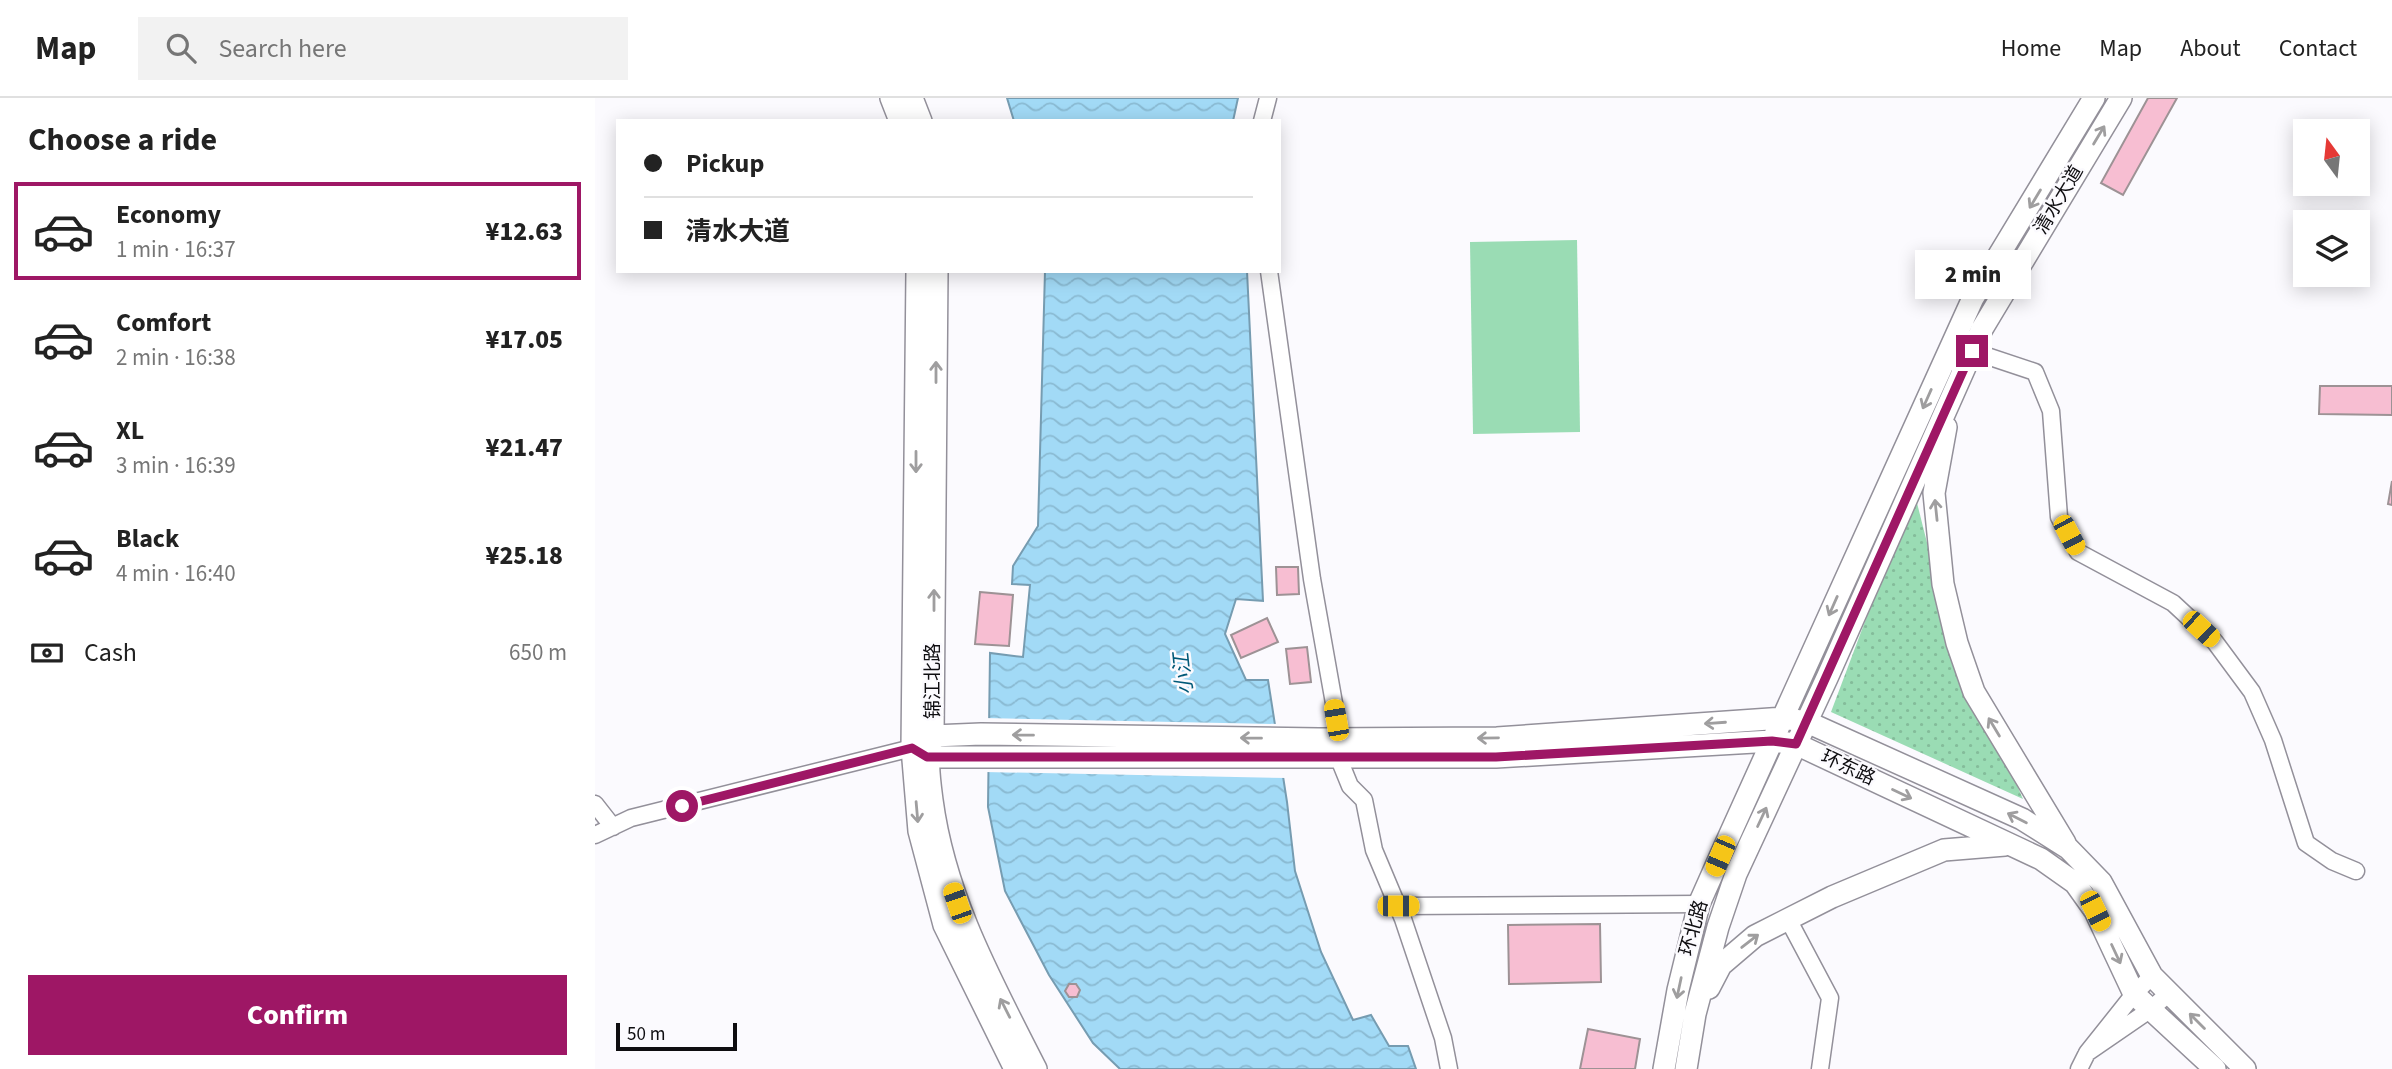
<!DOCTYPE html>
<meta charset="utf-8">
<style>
body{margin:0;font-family:"Source Sans 3","Noto Sans SC",sans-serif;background:#f2f2f2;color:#222;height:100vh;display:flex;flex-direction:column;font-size:26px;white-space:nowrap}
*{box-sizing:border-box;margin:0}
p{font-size:23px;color:#767676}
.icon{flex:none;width:38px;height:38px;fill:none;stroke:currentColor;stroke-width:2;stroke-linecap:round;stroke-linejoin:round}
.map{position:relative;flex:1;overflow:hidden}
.side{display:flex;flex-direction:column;background:#fff;width:595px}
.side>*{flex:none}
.hud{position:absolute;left:21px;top:21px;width:665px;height:154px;border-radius:0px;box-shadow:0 4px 18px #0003;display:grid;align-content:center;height:154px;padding:0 28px;background:#fff}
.needle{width:46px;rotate:345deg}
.tools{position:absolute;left:1698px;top:21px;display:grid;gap:14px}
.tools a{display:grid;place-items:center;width:77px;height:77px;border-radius:0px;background:#fff;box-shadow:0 4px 18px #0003;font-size:35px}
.scale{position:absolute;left:21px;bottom:18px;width:121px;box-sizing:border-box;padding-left:7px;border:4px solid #0e0d10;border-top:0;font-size:19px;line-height:24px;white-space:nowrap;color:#0e0d10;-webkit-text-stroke:5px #fbfafe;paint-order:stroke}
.end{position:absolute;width:32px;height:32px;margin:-16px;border:9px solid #9e1765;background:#fff;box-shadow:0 0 0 4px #fff}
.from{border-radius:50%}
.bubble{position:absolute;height:49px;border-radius:0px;background:#fff;box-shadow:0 4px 18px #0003;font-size:23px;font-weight:800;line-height:49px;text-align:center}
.car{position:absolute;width:21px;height:42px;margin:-21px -10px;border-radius:9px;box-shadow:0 0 5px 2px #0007;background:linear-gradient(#f5c518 24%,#345 0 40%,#f5c518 0 76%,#345 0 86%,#f5c518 0)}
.hud b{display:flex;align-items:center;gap:24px;height:66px;font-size:26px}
.hud b+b{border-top:2px solid #e0e0e0}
.hud i{width:18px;height:18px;background:#222}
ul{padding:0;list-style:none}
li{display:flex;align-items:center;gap:21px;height:98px;margin:0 14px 10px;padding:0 14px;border:4px solid transparent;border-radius:0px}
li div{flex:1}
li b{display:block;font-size:26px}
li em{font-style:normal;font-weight:800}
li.current{border-color:#9e1765}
li>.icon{width:63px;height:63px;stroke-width:1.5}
h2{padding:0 28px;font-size:32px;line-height:84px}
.pay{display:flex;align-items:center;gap:18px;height:77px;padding:0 28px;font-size:26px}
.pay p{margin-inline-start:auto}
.button{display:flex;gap:14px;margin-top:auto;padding:14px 28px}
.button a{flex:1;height:80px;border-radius:0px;background:#9e1765;color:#fff;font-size:28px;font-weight:800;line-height:80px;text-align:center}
header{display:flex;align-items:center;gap:42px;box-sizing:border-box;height:98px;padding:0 35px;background:#fff;border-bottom:2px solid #e0e0e0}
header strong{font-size:33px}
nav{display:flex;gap:38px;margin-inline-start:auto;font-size:24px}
.search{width:490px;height:63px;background:#f2f2f2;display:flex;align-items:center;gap:18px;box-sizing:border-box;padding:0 24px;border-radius:0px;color:#767676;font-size:26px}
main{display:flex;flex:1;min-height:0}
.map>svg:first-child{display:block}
.park{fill:url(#park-dots)}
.pitch{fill:#9adcb4}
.water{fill:url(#water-waves);stroke:#769cb1;stroke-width:2}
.pier{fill:#fbfafe}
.building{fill:#f7bed2;stroke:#9d9295;stroke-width:2}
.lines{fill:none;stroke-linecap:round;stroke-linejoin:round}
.minor-casing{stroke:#93909a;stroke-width:19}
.major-casing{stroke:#93909a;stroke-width:24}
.minor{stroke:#fff;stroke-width:16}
.major{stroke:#fff;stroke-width:21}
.oneway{stroke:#9f9e9f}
.route{stroke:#9e1765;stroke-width:9}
.labels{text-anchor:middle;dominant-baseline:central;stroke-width:5;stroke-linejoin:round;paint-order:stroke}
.street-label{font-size:19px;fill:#0e0d10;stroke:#fbfafe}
.water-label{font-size:21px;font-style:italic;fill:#005978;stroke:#fbfafe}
</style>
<header>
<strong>Map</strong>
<div class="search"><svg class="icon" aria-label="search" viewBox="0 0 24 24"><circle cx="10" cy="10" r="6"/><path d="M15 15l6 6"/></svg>Search here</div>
<nav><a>Home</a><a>Map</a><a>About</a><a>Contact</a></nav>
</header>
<main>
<section class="side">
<h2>Choose a ride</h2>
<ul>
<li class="current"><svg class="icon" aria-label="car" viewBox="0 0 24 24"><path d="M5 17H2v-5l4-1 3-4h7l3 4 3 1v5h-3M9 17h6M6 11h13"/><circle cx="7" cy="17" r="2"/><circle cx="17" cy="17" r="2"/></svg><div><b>Economy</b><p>1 min · 16:37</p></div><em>¥12.63</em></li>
<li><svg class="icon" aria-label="car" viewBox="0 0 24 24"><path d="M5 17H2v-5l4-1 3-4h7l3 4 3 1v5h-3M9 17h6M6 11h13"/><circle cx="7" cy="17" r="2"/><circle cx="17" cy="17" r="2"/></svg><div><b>Comfort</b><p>2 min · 16:38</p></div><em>¥17.05</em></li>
<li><svg class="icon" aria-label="car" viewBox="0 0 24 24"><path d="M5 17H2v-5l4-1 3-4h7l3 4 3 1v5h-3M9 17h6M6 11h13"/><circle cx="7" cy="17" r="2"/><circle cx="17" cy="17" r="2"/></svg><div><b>XL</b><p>3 min · 16:39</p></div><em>¥21.47</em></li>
<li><svg class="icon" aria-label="car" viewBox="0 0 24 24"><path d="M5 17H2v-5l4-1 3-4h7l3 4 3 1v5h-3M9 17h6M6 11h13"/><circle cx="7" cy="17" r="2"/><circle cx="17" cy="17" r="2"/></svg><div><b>Black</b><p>4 min · 16:40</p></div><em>¥25.18</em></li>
</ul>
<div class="pay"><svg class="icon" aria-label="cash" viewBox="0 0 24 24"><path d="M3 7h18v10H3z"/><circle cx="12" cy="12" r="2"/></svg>Cash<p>650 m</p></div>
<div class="button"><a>Confirm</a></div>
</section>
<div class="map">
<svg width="1797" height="971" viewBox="0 0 1797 971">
<defs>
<pattern id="park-dots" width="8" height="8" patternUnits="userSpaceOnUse" patternTransform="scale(1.75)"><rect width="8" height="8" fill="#9adcb4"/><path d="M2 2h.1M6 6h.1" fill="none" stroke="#84bc9a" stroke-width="1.8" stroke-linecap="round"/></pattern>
<pattern id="water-waves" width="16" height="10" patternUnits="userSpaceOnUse" patternTransform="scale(1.75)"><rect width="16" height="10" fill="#a2daf6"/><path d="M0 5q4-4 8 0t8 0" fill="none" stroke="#8abad2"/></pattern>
</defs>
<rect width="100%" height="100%" fill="#fbfafe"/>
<path class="park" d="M1319,393L1354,532L1428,701L1236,614Z"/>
<path class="pitch" d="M982,142L985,334L878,336L875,144Z"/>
<path class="water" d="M412,0H643L638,23H419Z
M450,173H652L668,503L641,501L630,536L651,582H673L692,704L700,773L726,854L758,922L776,917L794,948H813L821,971H525L498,945L454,877L410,793L393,709L395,555L428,559L435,487L417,486L418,468L443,428Z"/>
<path class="pier" d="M389,620L683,626L692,680L390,674Z"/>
<path class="building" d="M1553,0H1582L1528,97L1506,85Z
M1725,288H1797V317L1724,316Z
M1797,383V407L1793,406Z
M681,469H703L704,496L682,497Z
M385,494L418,497L414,548L380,546Z
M672,520L683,544L646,560L636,537Z
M712,549L716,584L695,586L691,551Z
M1005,826L1006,884L914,886L913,827Z
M474,886H481L485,892L482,899H474L470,893Z
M993,931L1045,941L1040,971H985Z"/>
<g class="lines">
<defs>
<path id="minor" d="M667,23L673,0
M674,173L717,481L742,622L744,661L755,688L769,702L779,752L808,821L848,940L854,971
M1377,253L1440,274L1456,313L1464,419L1483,454L1578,505L1620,544L1657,594L1678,642L1711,745L1737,763L1761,773
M0,706L18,729
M0,737L36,720L317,650
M803,808L1104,806
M1193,821L1235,900L1225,971
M1557,878L1539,896L1492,955L1556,911L1574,895
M1484,971L1492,955"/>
<path id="major" d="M296,0L305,23
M317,0L326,23
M322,173L317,650L324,733L349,827L420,971
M342,173L338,638C331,660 334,679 337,702C350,800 397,884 441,971
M1351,329L1339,395L1348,486L1362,545L1379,594L1470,745
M1114,890L1126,867L1160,838L1237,799L1349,752L1410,747
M1069,971L1083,892L1104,806L1136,734L1378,200L1499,0
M1091,971L1100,916L1123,829L1141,776L1232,580L1387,231L1526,0
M1620,971L1539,896L1500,813L1480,785L1446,761L1201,646L1177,643L901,659H332L317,650L338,638L386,636L724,641L902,640L1188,620L1212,624L1427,721L1473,750L1506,784L1557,878L1650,971"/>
</defs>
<use href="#minor" class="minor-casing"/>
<use href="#major" class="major-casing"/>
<use href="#minor" class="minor"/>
<use href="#major" class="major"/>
</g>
<defs><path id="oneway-shaft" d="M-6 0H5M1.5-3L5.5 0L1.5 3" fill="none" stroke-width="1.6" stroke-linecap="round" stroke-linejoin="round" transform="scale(1.75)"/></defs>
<g class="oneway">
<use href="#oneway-shaft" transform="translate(1504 37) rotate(-59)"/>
<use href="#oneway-shaft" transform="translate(1440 101) rotate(121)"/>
<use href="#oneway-shaft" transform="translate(341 274) rotate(-90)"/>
<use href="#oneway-shaft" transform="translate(1332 301) rotate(114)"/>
<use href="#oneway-shaft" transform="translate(321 364) rotate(90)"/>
<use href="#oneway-shaft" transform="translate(1341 412) rotate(-96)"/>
<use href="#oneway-shaft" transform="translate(339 502) rotate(-90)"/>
<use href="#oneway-shaft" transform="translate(1238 508) rotate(114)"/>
<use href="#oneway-shaft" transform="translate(1120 625) rotate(176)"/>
<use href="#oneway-shaft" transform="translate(1399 629) rotate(-121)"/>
<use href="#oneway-shaft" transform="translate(428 637) rotate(-179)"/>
<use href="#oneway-shaft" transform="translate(656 640) rotate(-179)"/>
<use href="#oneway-shaft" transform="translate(893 640) rotate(179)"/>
<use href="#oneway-shaft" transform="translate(1307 696) rotate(25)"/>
<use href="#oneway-shaft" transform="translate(322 714) rotate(85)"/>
<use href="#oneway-shaft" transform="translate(1167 719) rotate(-65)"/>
<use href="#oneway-shaft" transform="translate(1422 720) rotate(-153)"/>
<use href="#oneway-shaft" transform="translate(1155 843) rotate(-38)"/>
<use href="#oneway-shaft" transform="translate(1521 856) rotate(65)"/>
<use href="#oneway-shaft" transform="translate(1084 890) rotate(102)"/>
<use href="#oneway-shaft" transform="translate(410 910) rotate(-117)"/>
<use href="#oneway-shaft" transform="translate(1602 923) rotate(-135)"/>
</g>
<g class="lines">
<path class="route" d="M87,708L317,650L332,659H901L1177,643L1201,646L1377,253"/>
</g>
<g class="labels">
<g class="street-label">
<text transform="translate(1464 102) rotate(-59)">清水大道</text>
<text transform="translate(338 583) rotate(-90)">锦江北路</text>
<text transform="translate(1253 670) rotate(25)">环东路</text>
<text transform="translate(1099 830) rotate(-74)">环北路</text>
</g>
<g class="water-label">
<text transform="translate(588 576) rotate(-96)">小江</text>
</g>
</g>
</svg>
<div class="tools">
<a><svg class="needle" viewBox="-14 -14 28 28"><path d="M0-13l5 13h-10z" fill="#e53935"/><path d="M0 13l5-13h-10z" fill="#767676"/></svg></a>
<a><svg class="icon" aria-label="layers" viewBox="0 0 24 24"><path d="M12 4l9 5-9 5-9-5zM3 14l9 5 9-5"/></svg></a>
</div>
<div class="scale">50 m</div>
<i class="end from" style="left:87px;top:708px"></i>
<i class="end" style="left:1377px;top:253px"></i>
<div class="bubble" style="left:1320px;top:152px;width:116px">2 min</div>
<i class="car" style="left:1474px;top:437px;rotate:152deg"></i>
<i class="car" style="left:1606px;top:531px;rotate:133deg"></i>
<i class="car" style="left:741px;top:622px;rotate:350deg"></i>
<i class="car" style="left:1125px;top:758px;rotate:203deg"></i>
<i class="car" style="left:362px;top:805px;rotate:341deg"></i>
<i class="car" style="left:803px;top:808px;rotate:90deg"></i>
<i class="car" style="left:1500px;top:813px;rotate:154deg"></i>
<div class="hud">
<b><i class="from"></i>Pickup</b>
<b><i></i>清水大道</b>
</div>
</div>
</main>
